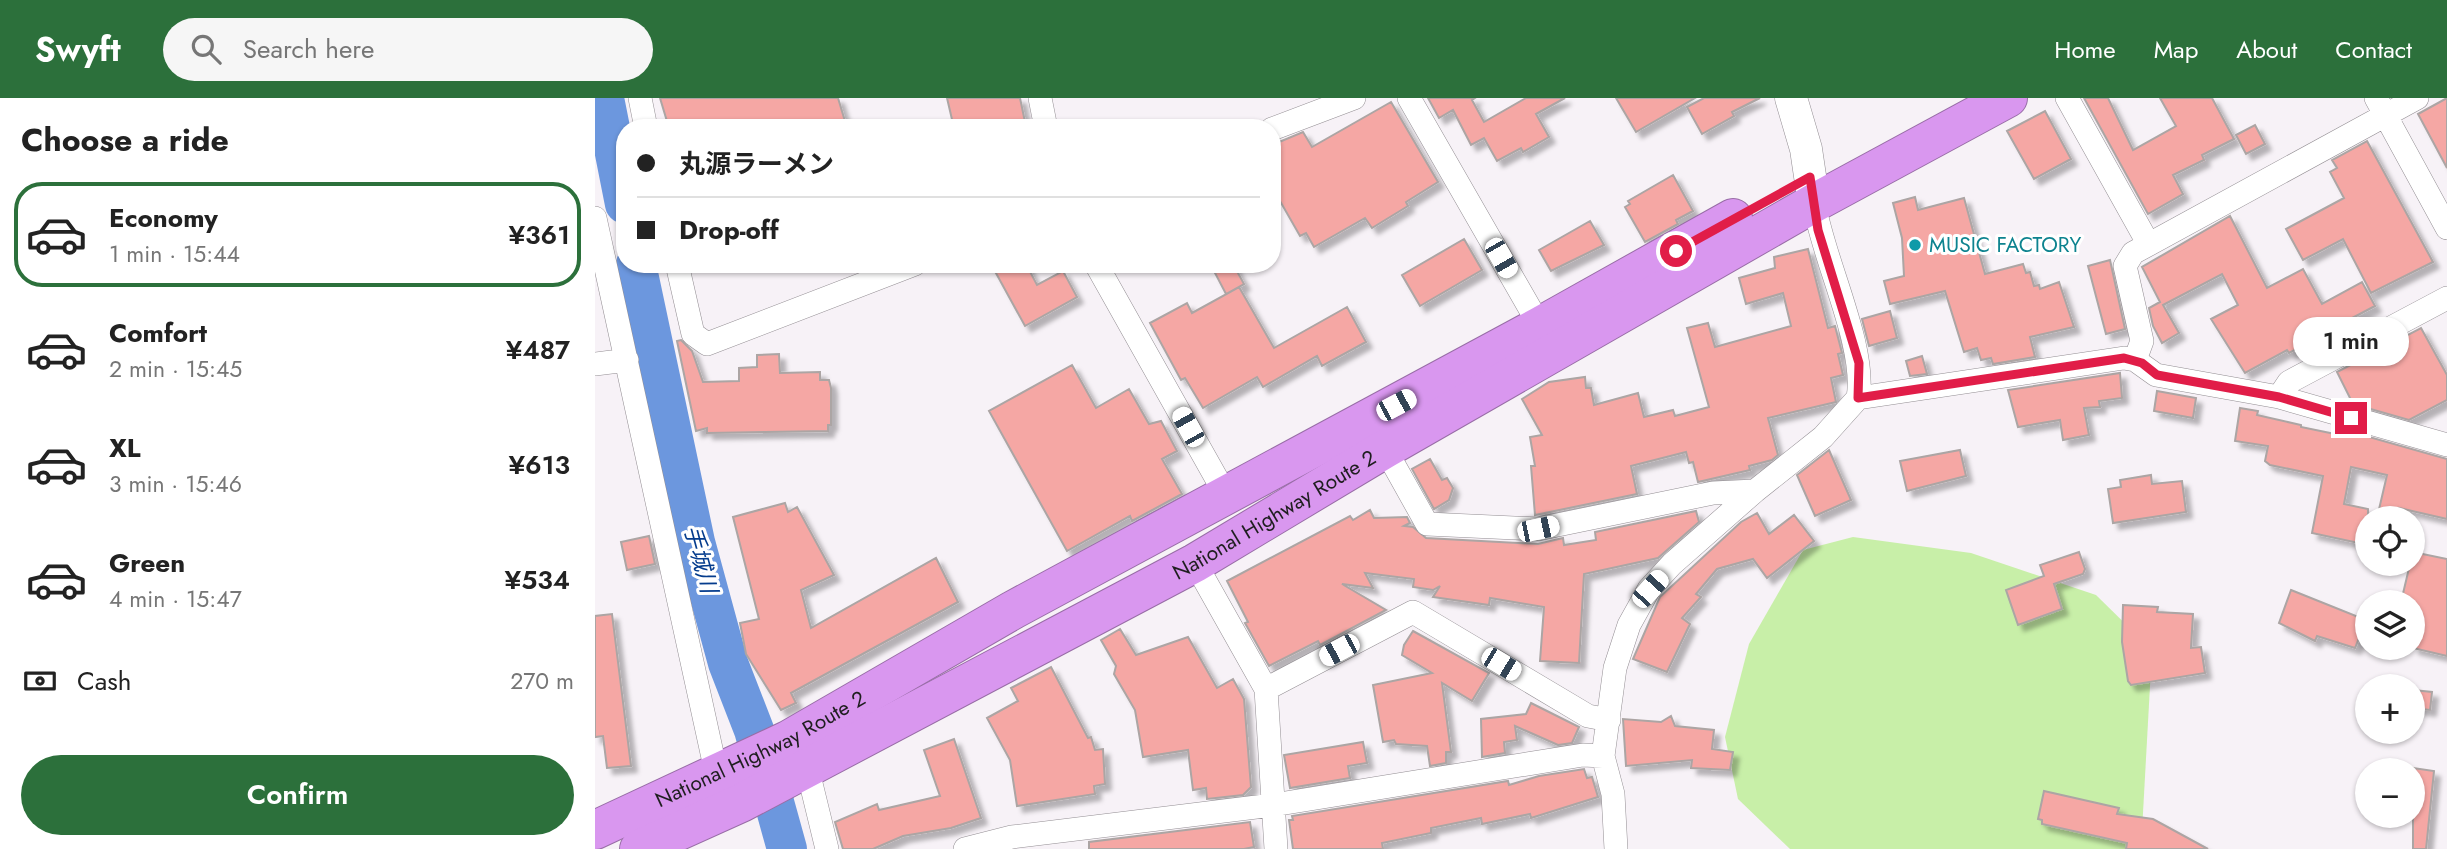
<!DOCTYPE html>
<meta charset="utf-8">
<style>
body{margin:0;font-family:Jost,"Noto Sans JP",sans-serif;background:#f6f6f6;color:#222;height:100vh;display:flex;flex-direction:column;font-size:26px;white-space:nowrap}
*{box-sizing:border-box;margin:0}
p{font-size:23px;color:#767676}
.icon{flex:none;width:38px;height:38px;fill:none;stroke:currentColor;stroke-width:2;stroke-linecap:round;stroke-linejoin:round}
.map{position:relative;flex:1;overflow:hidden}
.side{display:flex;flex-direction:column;background:#fff;width:595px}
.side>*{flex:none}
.top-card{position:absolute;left:21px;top:21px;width:665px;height:154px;border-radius:28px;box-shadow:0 2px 5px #0004;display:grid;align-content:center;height:154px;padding:0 21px;background:#fff}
.fabs{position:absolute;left:1760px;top:408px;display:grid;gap:14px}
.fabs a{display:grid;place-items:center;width:70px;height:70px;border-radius:50%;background:#fff;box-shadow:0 2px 5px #0004;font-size:35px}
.end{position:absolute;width:32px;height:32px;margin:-16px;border:9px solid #e11d48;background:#fff;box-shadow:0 0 0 4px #fff}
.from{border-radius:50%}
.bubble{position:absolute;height:49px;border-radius:24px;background:#fff;box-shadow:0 2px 5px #0004;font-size:23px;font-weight:600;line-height:49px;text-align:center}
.car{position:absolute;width:21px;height:42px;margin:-21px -10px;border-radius:9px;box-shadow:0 0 5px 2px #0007;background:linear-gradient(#fff 24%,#345 0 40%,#fff 0 76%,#345 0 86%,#fff 0)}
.top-card b{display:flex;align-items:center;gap:24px;height:66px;font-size:26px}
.top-card b+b{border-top:2px solid #e0e0e0}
.top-card i{width:18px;height:18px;background:#222}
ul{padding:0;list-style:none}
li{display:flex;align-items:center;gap:21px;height:105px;margin:0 14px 10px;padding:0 7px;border:4px solid transparent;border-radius:28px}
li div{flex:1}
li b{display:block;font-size:26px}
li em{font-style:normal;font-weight:600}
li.selected{border-color:#2c703b}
li>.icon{width:63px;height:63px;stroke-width:1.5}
h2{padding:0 21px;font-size:32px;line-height:84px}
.pay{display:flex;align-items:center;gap:18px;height:77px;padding:0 21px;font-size:26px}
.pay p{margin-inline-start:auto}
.button{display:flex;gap:14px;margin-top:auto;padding:14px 21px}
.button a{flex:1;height:80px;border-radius:42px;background:#2c703b;color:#fff;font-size:28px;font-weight:600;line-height:80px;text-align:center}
header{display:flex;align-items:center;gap:42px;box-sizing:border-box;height:98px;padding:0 35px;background:#2c703b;color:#fff}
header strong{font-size:33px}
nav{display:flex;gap:38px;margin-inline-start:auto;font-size:24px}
.search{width:490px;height:63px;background:#f6f6f6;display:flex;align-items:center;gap:18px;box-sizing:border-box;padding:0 24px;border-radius:38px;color:#767676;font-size:26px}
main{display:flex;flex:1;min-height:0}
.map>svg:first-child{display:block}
.green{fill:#c8efa8}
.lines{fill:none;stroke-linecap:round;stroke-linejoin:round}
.river{stroke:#6c97de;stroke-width:40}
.building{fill:#f5a7a4;stroke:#aca5a4;stroke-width:2;filter:url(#shadow)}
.street-casing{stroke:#938e93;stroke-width:24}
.secondary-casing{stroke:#938e93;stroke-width:33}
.highway-casing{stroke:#986da6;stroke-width:40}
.street{stroke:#fff;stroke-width:23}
.secondary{stroke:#fff;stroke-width:32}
.highway{stroke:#d997ef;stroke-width:38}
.route{stroke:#e11d48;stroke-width:9}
.culture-dot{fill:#0f9aa8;stroke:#fff;stroke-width:2.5}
.labels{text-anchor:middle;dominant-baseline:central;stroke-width:6;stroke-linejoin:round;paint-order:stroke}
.culture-label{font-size:21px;fill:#0d838f;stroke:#fff;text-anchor:start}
.street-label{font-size:21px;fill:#1f1e1f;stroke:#fff}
.water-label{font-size:23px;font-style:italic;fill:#053c8d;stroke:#fff}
</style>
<header>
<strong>Swyft</strong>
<div class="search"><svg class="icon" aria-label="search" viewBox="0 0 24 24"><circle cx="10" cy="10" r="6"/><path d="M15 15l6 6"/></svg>Search here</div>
<nav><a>Home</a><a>Map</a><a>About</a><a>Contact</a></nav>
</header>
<main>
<section class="side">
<h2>Choose a ride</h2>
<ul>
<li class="selected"><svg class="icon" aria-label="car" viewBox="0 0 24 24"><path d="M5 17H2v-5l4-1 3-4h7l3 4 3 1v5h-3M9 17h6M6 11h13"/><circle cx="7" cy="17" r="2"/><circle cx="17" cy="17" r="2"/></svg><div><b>Economy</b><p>1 min · 15:44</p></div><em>¥361</em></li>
<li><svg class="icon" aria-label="car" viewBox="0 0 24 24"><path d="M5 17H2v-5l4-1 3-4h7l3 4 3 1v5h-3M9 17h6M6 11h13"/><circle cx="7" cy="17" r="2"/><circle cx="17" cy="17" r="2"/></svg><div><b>Comfort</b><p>2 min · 15:45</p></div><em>¥487</em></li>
<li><svg class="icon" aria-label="car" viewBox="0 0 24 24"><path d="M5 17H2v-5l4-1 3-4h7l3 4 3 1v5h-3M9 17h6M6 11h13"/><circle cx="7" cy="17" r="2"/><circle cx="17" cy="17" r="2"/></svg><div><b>XL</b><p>3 min · 15:46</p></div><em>¥613</em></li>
<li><svg class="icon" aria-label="car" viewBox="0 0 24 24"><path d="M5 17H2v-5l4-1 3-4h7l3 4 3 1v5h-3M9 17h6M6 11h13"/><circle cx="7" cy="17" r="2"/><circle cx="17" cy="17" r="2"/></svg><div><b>Green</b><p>4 min · 15:47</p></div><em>¥534</em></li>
</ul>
<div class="pay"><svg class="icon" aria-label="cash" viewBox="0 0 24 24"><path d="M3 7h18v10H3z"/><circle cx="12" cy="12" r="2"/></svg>Cash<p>270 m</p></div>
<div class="button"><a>Confirm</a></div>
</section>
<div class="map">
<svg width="1852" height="751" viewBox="0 0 1852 751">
<defs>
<filter id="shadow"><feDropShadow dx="6" dy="6" stdDeviation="2" flood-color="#0004"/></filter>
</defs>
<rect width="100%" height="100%" fill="#f7f2f7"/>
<path class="green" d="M1258,439L1376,455L1501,497L1557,552L1546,751H1195L1143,701L1130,639L1154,546L1208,452Z"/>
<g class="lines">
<path class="river" d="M9,0L30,106
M41,166L100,444L133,565L159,632L192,751"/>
</g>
<path class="building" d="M65,0H243L252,30H74Z
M352,0H425L430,24L408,30H359Z
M833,0H880L877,2L889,24L931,0H970L941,16L954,39L928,54L926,50L902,63L889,40L876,47L858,12L844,20Z
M1021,0H1100L1041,34Z
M1109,0H1165L1137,14L1139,18L1107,36L1092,9Z
M1489,0H1513L1538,52L1581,28L1565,0H1617L1639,41L1607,57L1609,62L1578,77L1588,96L1553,116Z
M1852,0V70L1823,16Z
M796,4L843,84L811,104L813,108L777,130L770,120L719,149L711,135L705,138L677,89V47L708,34L717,49Z
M1450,13L1476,61L1439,81L1412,33Z
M1660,27L1670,46L1651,56L1641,37Z
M1772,43L1838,164L1776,195L1748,141L1708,162L1691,131L1749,100L1735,74L1742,70L1737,62Z
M1078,77L1098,113L1081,122L1083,126L1050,144L1030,109L1035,106L1033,103Z
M1320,99L1323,112L1369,100L1390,176L1428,166L1431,175L1435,174L1439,188L1444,187L1445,191L1464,184L1479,229L1435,239L1440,259L1398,266L1396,260L1386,262L1382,250L1369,254L1350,193L1295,206L1289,183L1309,178L1307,140L1298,105Z
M1635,118L1672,190L1708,171L1727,206L1767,184L1780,208L1742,228L1748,239L1713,258L1707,248L1694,255L1692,252L1650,275L1616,221L1643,207L1627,176L1568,207L1584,235L1567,245L1558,228L1554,210L1565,204L1547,169Z
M995,123L1009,147L956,173L944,152Z
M869,141L887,172L825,208L807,177Z
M1213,151L1233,230L1240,228L1247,255L1243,256L1248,277L1236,280L1241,304L1173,320L1183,357L1177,362L1154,368L1155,372L1103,384L1098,364L1094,365L1091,354L1036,368L1042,396L940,417L936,368H940L935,339L947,337L927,301L954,284L990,279L991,290H996L999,307L1043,295L1049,319L1078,312L1080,318L1114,309L1092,230L1113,225L1120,249L1196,228L1188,195L1151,206L1144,180L1180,170L1179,159Z
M1515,162L1530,231L1511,236L1493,168Z
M396,166H431L442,187L468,173L482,199L430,228Z
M638,166L649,186L631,196L620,175Z
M644,189L679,250L752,209L771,244L727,268L722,258L668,289L662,279L608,310L590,280L586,282L555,225L592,205L597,215Z
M1295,213L1302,240L1274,248L1267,221Z
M1826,230L1852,277V302L1814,322L1758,306L1742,274Z
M86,242L97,253L108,284L144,283V270L162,269V257L184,256L185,275L225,274V282H234L236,290V327H233V333L112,335V330L101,333L82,243Z
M1327,258L1332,276L1315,278L1311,263Z
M477,267L501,310L534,291L554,326L566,323L582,353L567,361L587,396L537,423L535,418L472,453L394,313Z
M1525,275L1527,300L1504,303L1505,309L1489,310L1494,337L1468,342L1465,322L1423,329L1413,292Z
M1562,293L1601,300L1598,320L1559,313Z
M1645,310L1663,313L1662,317L1706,327V329L1745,337L1746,331L1852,361V421L1804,410L1802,420H1782L1792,377L1756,369L1749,406L1773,411V447L1717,435L1728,378L1675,367L1670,363L1673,348L1640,343Z
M1234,352L1256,402L1220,418L1202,377Z
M1365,352L1371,378L1312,393L1305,363Z
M835,361L847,382L852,380L858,390L854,402L839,411L817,371Z
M1556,377L1557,386L1587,383L1591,414L1518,425L1513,391L1526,389L1525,382Z
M190,405L193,414L202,409L239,477L206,492L216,530L341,460L363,504L196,595L201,605L186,612L151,556L145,525L164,521L138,419Z
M775,412L779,420L812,419L815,425L809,428L818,429L831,440L943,446L968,440L969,447L1001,442L1000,434L1101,413L1104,424L1063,460L989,476L984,565L945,563L949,509L895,500L894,507L838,499L845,488L838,492L818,489L819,481L770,475L778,490L747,486L791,512L725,547L723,543L674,568L650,525L653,524L632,483L755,418L758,422Z
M1162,415L1174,436L1199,417L1219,443L1172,480L1158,461L1122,471L1101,496L1106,499L1087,520L1095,526L1072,574L1038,561L1065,499L1146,424Z
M54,438L60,466L32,472L26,444Z
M1484,454L1490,471L1488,476L1459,486L1467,511L1423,527L1411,492L1449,478L1445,467Z
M1818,454L1852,461V558L1818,550V504H1806L1815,466H1818Z
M1696,492L1771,522L1760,550L1722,538L1720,543L1684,525Z
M1528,507L1563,509L1562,514L1598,516L1596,550L1606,549L1610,575L1536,587L1533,583L1527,544Z
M17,516L36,668L12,670L8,638L0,639V518Z
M525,531L541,557L593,539L622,590L638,581L649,601L656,689L648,697L612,701L611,690L598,692L593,652L548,659L540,612L519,576L521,568L506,542Z
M818,533L894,575L877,603L847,585L856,654H851V665L835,668L832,648L801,646L799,642L788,644L778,587L837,575L807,557L809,547Z
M456,569L493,640L496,639L500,652L508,651L510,686L499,688L500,696L422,708L415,662L392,620L423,603L416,590Z
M1818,592L1837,594L1835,612L1818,610Z
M936,605L984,629L977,645L963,647L920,628L922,642L909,644L910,655L887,659L886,621L931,616Z
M1076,618L1080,628L1119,632L1117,651L1138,654L1135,672L1096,670L1097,662L1031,668L1028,621L1066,624Z
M359,641L386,720L356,730L308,738L278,751H248L240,724L282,706L284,712L345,698L329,652Z
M768,644L772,665L753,668L755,680L695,690L689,657Z
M1818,670L1839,673L1831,751H1818Z
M989,671L992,680L997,679L1003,699L936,720L935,716L887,726L886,720L836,730V735L787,745L788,751H698L694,722H698L697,718L913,683L914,687L944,678Z
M1449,693L1524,710L1522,716L1558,721L1613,751H1531L1532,745L1447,726V722L1443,721Z
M655,724L659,749L649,751H494V744Z"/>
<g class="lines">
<defs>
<path id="street" d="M45,0L51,30
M445,0L451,30
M814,0L945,228
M1472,0L1553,145
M1781,0L1852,130
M677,31L759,0
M0,120L122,678
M82,166L98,236L112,246L320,166
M501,166L632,399
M1540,262L1561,277L1684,299L1852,347
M0,266L32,262
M1684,299L1694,284L1852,200
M1263,300L1529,260L1540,262L1547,243L1530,168L1538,155L1822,0
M790,351L832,426L943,431L1118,395L1160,393
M600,465L671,591L681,751
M671,591L818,514L993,618L1014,622
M212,669L232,751
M370,751L417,739L678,707L988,657L1008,658
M1021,751L1018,696L1008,658L1020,570L1034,527L1054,491L1077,466L1160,393L1228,339L1263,300C1272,248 1228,162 1219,105"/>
<path id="secondary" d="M1196,0L1211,51L1219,105"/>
<g id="highway">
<path id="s1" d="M0,732L193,642L418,512L945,228L1138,120"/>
<path id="s2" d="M44,751L146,705L600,465L790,351L1219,105L1413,0"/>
</g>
</defs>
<use href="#street" class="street-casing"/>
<use href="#secondary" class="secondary-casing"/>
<use href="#highway" class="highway-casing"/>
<use href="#street" class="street"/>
<use href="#secondary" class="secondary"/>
<use href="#highway" class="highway"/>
</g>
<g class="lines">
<path class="route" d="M1081,153L1215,79L1223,132L1264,265L1263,300L1529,260L1547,265L1562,277L1684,299L1756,320"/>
</g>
<circle class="culture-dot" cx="1320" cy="147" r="7"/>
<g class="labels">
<g class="culture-label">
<text x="1334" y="147">MUSIC FACTORY</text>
</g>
<g class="street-label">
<text stroke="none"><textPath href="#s2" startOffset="718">National Highway Route 2</textPath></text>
<text stroke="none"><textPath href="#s1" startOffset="184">National Highway Route 2</textPath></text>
</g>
<g class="water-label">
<text transform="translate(106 461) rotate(75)">手城川</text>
</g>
</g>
</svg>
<div class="fabs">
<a><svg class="icon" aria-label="locate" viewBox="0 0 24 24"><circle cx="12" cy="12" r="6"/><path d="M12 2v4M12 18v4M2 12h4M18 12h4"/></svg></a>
<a><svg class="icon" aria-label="layers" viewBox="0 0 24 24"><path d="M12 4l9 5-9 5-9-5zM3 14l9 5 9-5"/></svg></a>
<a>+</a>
<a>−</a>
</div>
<i class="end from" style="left:1081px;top:153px"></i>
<i class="end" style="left:1756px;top:320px"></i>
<div class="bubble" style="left:1698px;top:219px;width:116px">1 min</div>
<i class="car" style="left:906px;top:160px;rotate:150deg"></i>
<i class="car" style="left:801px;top:307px;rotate:62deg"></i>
<i class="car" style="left:593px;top:329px;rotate:331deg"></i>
<i class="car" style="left:943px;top:431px;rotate:78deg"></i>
<i class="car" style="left:1055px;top:491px;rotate:42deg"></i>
<i class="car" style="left:744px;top:552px;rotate:242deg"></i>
<i class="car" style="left:906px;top:566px;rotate:121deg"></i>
<div class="top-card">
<b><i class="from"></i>丸源ラーメン</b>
<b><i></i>Drop-off</b>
</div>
</div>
</main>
